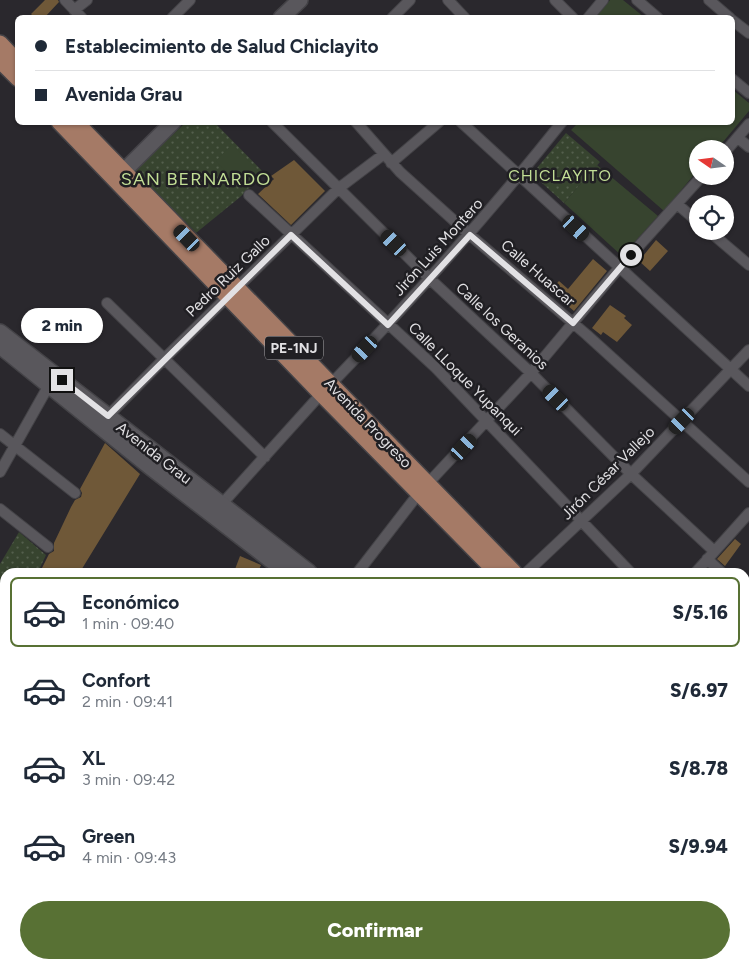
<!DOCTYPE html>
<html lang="es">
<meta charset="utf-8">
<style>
body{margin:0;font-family:Figtree,sans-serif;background:#f2f2f3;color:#1f2937;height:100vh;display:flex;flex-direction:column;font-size:19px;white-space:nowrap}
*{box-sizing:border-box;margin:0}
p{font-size:16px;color:#747a83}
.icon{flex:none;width:28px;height:28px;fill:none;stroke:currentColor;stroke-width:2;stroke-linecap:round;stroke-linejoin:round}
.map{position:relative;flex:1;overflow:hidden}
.drawer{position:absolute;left:0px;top:568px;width:750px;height:401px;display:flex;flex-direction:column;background:#fff;border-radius:15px 15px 0 0;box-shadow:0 1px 4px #0004}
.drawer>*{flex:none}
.banner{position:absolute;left:15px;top:15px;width:720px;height:110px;border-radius:8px;box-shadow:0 1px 4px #0004;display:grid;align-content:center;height:110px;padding:0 20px;background:#fff}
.needle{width:32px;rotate:284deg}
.fabs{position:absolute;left:689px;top:140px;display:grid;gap:10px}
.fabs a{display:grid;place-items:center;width:45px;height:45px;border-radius:50%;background:#fff;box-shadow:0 1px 4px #0004;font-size:25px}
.end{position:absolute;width:22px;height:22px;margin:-11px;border:6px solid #e2e1e4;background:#111;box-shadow:0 0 0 2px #111}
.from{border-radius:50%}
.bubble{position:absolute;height:35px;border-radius:18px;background:#fff;box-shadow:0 1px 4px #0004;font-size:16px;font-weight:800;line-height:35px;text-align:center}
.car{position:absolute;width:15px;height:30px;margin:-15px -8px;border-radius:6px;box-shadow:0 0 4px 1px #0007;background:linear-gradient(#222 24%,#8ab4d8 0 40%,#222 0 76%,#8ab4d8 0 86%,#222 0)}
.banner b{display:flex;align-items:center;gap:18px;height:48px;font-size:19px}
.banner b+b{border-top:1px solid #e0e1e3}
.banner i{width:12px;height:12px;background:#1f2937}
ul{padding:9px 0 0;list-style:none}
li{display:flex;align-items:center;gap:15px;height:70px;margin:0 10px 8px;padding:0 10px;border:2px solid transparent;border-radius:8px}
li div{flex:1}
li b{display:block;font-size:19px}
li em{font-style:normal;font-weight:800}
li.current{border-color:#587134}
li>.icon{width:45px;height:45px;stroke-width:1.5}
.button{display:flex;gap:10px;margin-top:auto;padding:10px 20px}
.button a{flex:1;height:58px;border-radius:30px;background:#587134;color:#fff;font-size:20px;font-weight:800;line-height:58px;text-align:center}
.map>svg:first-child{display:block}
.grass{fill:url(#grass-dots)}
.garden{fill:#37442f}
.building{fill:#6f5838}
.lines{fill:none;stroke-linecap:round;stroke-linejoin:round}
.street-casing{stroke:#444347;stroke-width:12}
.secondary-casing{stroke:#444347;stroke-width:18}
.primary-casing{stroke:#444347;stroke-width:18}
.street{stroke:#59575c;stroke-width:10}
.secondary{stroke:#59575c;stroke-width:15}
.primary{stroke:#a57a66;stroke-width:15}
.route{stroke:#e2e1e4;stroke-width:6}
.labels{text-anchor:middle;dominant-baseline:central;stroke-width:5;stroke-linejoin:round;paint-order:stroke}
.shield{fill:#201f23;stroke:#a8a7aa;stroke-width:1}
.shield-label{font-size:14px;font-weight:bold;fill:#e2e1e4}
.street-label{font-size:15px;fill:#e2e1e4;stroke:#201f23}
.neighbourhood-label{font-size:16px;letter-spacing:1px;fill:#c2de95;stroke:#201f23}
.quarter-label{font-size:18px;letter-spacing:1px;fill:#c2de95;stroke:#201f23}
</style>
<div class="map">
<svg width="749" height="968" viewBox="0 0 749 968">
<defs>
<pattern id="grass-dots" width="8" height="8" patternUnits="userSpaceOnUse" patternTransform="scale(1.25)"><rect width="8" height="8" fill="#37442f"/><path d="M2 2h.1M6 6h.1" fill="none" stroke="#545f4d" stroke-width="1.8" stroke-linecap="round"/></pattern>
</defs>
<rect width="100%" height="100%" fill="#2a282d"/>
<path class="grass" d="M214,122L265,174L239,198L191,237L132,174L185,123Z
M566,133L600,162L564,203L532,174Z
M19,532L46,555L38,572H5V617L0,615V564Z"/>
<path class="garden" d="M610,0H623L644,17H596Z
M733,90L749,103V111L717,149H698L697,171L664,211L571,130L576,125L574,122H732Z
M232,144L261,174L244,190L216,161Z
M597,165L658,216L622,256L564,203Z"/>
<path class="building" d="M45,0H58L59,2L44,18H35L31,14Z
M294,160L325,191L291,225L258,194L274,179L271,176Z
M656,240L668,251L650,271L639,261Z
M593,259L607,271L574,311L550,291L559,281L568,289Z
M610,305L626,316L624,318L632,325L617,342L603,332L601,335L592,328Z
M105,443L140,474L80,572H40L49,554L54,551V543L71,507L75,500L81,497L82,493L80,489Z
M735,539L741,544L725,566L717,559Z
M240,556L261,565L258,572H234Z"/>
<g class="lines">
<defs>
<path id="street" d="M65,0L82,18
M448,0L465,18
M555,0L573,18
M637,0L658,18
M709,0L730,18
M74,10L87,0
M172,18L190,0
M392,18L410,0
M588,18L603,0
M732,20L749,33
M732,79L749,93
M272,122L430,279L531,373L631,474L714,551
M356,122L400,172L470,235L587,335L749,482
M461,122L749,386
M738,138L749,147
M725,152L749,124
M391,163L439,122
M249,195L436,368L630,572
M677,204L698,222
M709,231L749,265
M107,303L265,457
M330,385C411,301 489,214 562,122
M105,419L165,358L339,188L384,154
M0,434L75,493
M0,472L49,385
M221,505L321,394
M0,509L48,547
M707,559L721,572
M358,572L419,493L531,373L619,268L702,176
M527,572L631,474L749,350
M696,572L749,513
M745,596L749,600
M745,682L749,686
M0,716L5,718
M77,964L82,968
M200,964L211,968
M351,964L356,968
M25,968L29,964
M93,968L97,964
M142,968L144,964"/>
<path id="secondary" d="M281,18L300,0
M115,180L173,122
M0,332L309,572
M0,346L150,467L286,572
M745,932L749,935"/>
<path id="primary" d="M0,43L18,62
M0,61L18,79
M59,122L321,394L496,572
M76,122L514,572
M745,817L749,821
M745,832L749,836"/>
</defs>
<use href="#street" class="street-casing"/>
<use href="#secondary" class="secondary-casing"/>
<use href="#primary" class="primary-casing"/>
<use href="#street" class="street"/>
<use href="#secondary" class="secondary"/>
<use href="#primary" class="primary"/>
</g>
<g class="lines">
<path class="route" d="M62,380L108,416L291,235L388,325L470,235L573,323L631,255"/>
</g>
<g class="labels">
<rect class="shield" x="265" y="336.5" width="58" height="23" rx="4"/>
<g class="shield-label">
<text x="294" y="348">PE-1NJ</text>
</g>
<g class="street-label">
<text transform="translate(438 247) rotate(-48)">Jirón Luis Montero</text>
<text transform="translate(538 273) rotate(41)">Calle Huascar</text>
<text transform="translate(228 276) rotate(-44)">Pedro Ruiz Gallo</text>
<text transform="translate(502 326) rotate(43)">Calle los Geranios</text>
<text transform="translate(465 379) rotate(45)">Calle LLoque Yupanqui</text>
<text transform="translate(368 423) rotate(46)">Avenida Progreso</text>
<text transform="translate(154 453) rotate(38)">Avenida Grau</text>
<text transform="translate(608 473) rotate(-45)">Jirón César Vallejo</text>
</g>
<g class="neighbourhood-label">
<text x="560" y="175">CHICLAYITO</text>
</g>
<g class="quarter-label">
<text x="196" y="179">SAN BERNARDO</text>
</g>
</g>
</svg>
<div class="fabs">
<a><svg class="needle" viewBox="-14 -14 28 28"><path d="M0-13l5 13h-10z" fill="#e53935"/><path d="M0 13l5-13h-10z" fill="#747a83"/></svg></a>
<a><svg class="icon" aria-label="locate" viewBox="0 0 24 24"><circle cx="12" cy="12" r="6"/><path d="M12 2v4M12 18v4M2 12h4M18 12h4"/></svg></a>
</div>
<i class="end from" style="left:631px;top:255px"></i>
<i class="end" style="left:62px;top:380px"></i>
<div class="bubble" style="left:21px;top:308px;width:82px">2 min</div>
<i class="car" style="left:576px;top:228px;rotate:132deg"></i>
<i class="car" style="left:187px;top:238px;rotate:316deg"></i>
<i class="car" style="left:394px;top:243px;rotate:315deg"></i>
<i class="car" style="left:365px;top:349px;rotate:223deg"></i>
<i class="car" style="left:556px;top:398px;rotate:315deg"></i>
<i class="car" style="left:682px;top:421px;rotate:224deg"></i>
<i class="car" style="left:464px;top:447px;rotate:43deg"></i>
<div class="banner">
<b><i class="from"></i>Establecimiento de Salud Chiclayito</b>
<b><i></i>Avenida Grau</b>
</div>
<section class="drawer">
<ul>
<li class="current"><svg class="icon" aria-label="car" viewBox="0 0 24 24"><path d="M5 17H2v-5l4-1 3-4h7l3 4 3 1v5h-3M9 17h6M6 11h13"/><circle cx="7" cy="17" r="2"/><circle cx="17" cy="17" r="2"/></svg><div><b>Económico</b><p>1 min · 09:40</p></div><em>S/5.16</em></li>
<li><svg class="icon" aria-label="car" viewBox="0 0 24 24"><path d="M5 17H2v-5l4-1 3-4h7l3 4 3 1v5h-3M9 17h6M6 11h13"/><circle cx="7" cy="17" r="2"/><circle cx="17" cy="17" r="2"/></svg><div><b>Confort</b><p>2 min · 09:41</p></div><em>S/6.97</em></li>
<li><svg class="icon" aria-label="car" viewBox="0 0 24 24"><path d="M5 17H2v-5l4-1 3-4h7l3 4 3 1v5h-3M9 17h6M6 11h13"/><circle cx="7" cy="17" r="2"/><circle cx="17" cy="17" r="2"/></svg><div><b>XL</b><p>3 min · 09:42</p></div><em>S/8.78</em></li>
<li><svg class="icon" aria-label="car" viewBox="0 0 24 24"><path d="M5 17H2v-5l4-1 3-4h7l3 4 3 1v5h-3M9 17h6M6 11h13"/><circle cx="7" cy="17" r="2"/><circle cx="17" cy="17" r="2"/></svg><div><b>Green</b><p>4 min · 09:43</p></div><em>S/9.94</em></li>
</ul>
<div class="button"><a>Confirmar</a></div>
</section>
</div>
